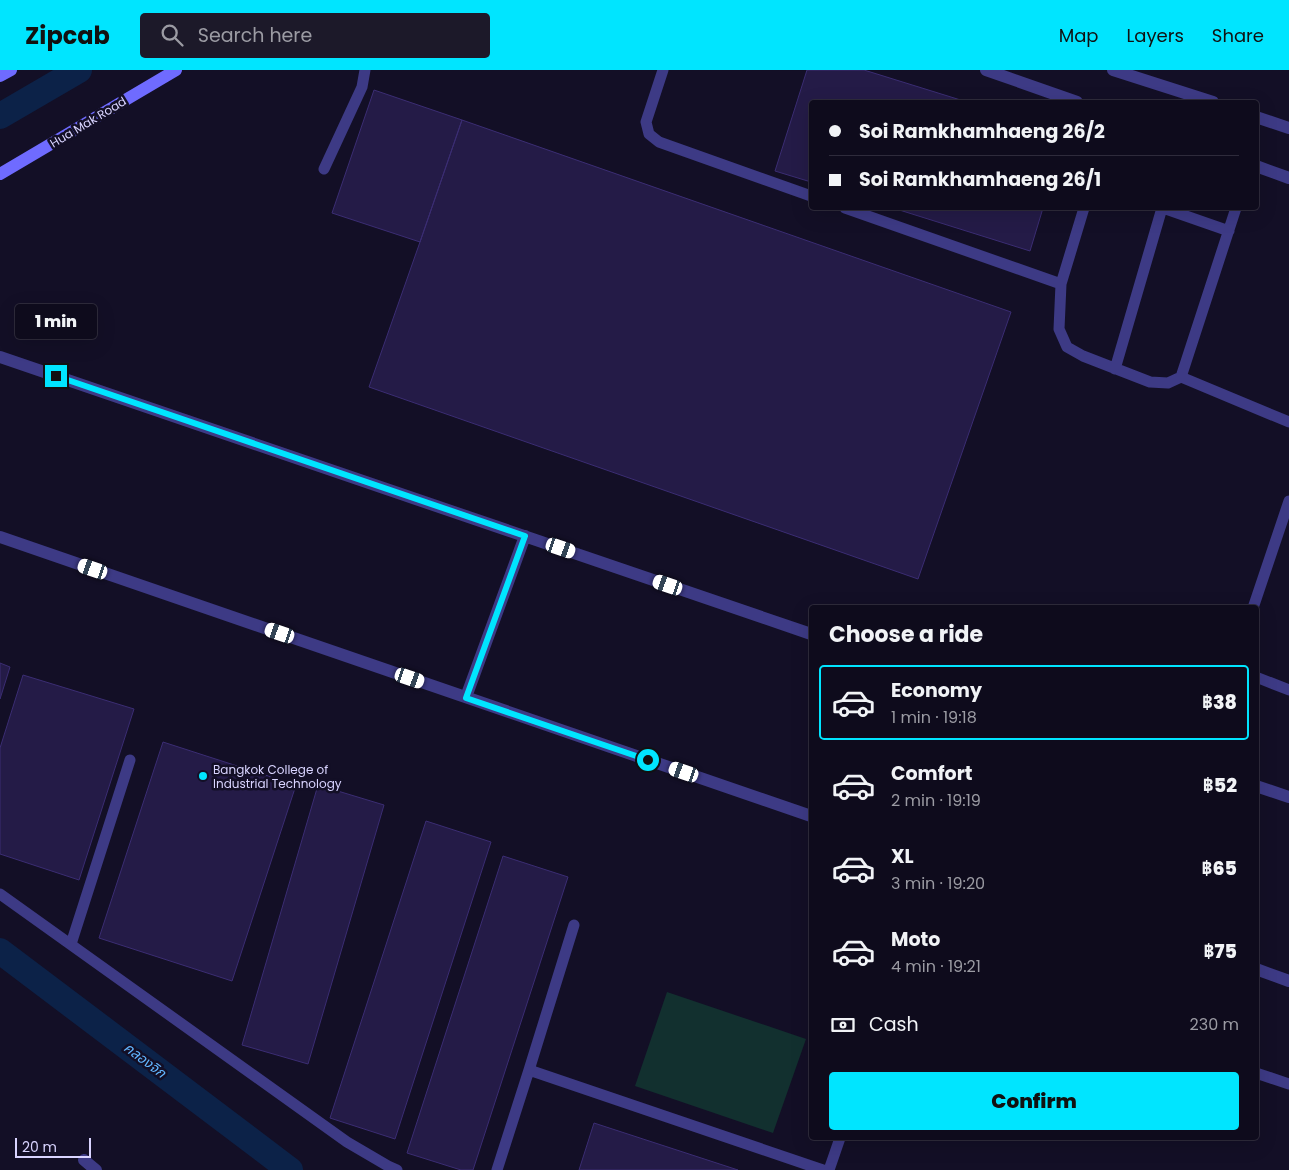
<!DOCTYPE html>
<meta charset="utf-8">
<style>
body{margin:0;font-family:Poppins,"Noto Sans Thai",sans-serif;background:#1c1929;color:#f1f3f6;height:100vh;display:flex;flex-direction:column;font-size:19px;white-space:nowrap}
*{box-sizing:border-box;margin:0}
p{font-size:16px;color:#9b9ba3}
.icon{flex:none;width:28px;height:28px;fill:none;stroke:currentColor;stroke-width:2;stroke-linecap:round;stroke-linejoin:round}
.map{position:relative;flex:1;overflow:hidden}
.panel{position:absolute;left:809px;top:535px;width:450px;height:535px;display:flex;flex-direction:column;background:#0e0b1c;border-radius:5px;box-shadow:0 5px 20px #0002,0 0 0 1px #2e2b3b}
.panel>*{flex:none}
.guide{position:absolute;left:809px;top:30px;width:450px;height:110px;border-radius:5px;box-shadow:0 5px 20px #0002,0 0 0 1px #2e2b3b;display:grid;align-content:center;height:110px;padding:0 20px;background:#0e0b1c}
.scale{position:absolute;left:15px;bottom:12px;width:76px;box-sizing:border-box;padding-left:5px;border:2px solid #d9d4ff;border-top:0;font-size:14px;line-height:18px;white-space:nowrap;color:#d9d4ff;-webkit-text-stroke:4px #130f26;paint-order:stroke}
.end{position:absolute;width:22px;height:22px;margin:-11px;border:6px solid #00e5ff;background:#111;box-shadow:0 0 0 2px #111}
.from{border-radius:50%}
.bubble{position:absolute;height:35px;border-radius:5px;background:#0e0b1c;box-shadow:0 5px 20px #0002,0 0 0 1px #2e2b3b;font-size:16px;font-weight:800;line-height:35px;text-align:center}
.car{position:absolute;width:15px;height:30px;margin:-15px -8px;border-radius:6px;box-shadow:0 0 4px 1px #0007;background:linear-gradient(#fff 24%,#345 0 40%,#fff 0 76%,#345 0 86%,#fff 0)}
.guide b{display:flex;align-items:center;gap:18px;height:48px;font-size:19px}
.guide b+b{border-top:1px solid #2e2b3b}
.guide i{width:12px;height:12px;background:#f1f3f6}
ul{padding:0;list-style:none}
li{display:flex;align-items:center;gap:15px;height:75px;margin:0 10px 8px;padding:0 10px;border:2px solid transparent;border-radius:5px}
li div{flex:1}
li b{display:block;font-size:19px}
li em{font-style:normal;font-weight:800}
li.current{border-color:#00e5ff}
li>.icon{width:45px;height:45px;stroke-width:1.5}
h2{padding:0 20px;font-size:22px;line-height:60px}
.pay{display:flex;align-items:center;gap:12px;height:55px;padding:0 20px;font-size:19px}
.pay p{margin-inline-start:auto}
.action{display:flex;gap:10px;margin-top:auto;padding:10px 20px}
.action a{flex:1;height:58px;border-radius:5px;background:#00e5ff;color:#111;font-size:20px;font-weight:800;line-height:58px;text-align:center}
header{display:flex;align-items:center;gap:30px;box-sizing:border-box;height:70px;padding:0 25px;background:#00e5ff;color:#111}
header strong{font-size:24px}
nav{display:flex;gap:28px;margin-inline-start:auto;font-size:18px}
.search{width:350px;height:45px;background:#1c1929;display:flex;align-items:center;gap:12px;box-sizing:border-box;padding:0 18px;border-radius:5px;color:#9b9ba3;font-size:19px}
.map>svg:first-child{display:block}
.green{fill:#12302f}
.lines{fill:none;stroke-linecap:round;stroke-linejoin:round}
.canal{stroke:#0c2248;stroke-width:26}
.building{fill:#241b47;stroke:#3b2d73}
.service{stroke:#3d3a85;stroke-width:11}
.minor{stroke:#3d3a85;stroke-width:12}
.tertiary{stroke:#3d3a85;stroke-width:12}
.secondary{stroke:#6f6bff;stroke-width:12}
.route{stroke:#00e5ff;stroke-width:6}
.poi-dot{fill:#00e5ff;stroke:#130f26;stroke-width:2}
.labels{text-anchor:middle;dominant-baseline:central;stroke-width:5;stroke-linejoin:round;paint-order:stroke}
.street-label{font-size:12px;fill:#d9d4ff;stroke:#130f26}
.poi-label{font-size:12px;fill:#d9d4ff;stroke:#130f26;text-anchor:start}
.water-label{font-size:14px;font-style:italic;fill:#62b6ff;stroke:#130f26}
</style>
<header>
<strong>Zipcab</strong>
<div class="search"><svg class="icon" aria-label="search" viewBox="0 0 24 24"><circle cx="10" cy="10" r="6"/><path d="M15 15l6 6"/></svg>Search here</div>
<nav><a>Map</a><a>Layers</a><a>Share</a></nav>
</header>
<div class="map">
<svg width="1289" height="1100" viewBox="0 0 1289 1100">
<rect width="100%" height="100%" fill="#130f26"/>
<path class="green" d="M667,922L806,969L773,1063L635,1016Z"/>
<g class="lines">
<path class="canal" d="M0,46L79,0
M0,881L290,1100"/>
</g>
<path class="building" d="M807,0H864L967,32H811V112L775,101Z
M374,20L462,50L420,172L332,143Z
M462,50L1011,242L918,509L369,317L420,172Z
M893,138H1043L1030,181Z
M0,593L10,597L0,629Z
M23,605L134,639L79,810L0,784V678Z
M163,672L296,715L232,911L99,868Z
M318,715L384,735L308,994L242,975Z
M426,751L491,772L395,1069L330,1048Z
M503,786L568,807L473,1100H461L407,1083Z
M594,1053L738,1100H579Z"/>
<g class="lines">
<path class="service" d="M663,0L646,52L649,64L659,72L811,126
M324,99L362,17L365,0
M845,138L1061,214
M1084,138L1061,214L1059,259L1067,277L1083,286L1150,312L1168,313L1181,307L1236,138
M1163,138L1229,161
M1115,299L1162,138
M1181,307L1289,352
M1253,538L1289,431
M1256,607L1289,620
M0,824L347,1072L388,1096L397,1100
M71,874L130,690
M529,1000L574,855
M1256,1003L1289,1014
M497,1100L529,1000L823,1100
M829,1100L840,1068"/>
<path class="minor" d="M1113,0L1213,32
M1256,47L1289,58
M0,287L811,564
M0,467L811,746
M466,627L525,466
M1256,716L1289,727
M1256,899L1289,911
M84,1090L96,1100"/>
<path class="tertiary" d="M986,0L1077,32
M1256,96L1289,108"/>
<path class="secondary" d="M0,6L11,0
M0,104L176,0"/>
</g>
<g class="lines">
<path class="route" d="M56,306L525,466L466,628L648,690"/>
</g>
<circle class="poi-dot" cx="203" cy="706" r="5"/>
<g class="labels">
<g class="street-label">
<text transform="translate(88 52) rotate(-31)">Hua Mak Road</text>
</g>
<g class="poi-label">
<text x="213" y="699">Bangkok College of<tspan x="213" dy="14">Industrial Technology</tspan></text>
</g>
<g class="water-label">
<text transform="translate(145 990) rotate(37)">คลองจิก</text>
</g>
</g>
</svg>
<div class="scale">20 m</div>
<i class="end from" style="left:648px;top:690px"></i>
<i class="end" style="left:56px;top:306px"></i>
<div class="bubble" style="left:15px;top:234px;width:82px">1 min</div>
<i class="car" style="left:561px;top:478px;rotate:109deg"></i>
<i class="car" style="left:93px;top:499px;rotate:289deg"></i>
<i class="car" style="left:668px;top:515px;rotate:289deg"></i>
<i class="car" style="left:280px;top:563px;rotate:289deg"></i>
<i class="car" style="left:410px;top:608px;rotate:109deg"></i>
<i class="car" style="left:684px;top:702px;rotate:289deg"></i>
<div class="guide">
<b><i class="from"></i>Soi Ramkhamhaeng 26/2</b>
<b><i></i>Soi Ramkhamhaeng 26/1</b>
</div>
<section class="panel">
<h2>Choose a ride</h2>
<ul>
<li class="current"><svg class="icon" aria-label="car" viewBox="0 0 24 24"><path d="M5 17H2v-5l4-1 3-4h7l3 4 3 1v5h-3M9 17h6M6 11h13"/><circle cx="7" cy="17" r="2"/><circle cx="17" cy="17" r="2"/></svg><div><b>Economy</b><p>1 min · 19:18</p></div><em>฿38</em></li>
<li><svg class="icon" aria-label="car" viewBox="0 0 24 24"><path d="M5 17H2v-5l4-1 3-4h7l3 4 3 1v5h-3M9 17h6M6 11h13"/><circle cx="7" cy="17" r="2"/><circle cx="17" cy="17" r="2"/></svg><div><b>Comfort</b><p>2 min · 19:19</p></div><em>฿52</em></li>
<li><svg class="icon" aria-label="car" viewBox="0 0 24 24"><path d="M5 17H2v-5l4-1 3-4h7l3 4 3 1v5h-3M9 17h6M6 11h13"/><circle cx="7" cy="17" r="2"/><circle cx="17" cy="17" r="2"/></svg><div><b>XL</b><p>3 min · 19:20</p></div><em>฿65</em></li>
<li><svg class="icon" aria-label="car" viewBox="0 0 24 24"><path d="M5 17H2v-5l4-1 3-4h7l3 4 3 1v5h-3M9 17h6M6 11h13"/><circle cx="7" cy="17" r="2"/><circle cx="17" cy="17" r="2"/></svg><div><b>Moto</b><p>4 min · 19:21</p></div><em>฿75</em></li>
</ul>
<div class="pay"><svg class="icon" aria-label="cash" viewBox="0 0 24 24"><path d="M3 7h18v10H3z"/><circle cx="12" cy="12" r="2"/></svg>Cash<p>230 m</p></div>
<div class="action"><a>Confirm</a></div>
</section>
</div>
